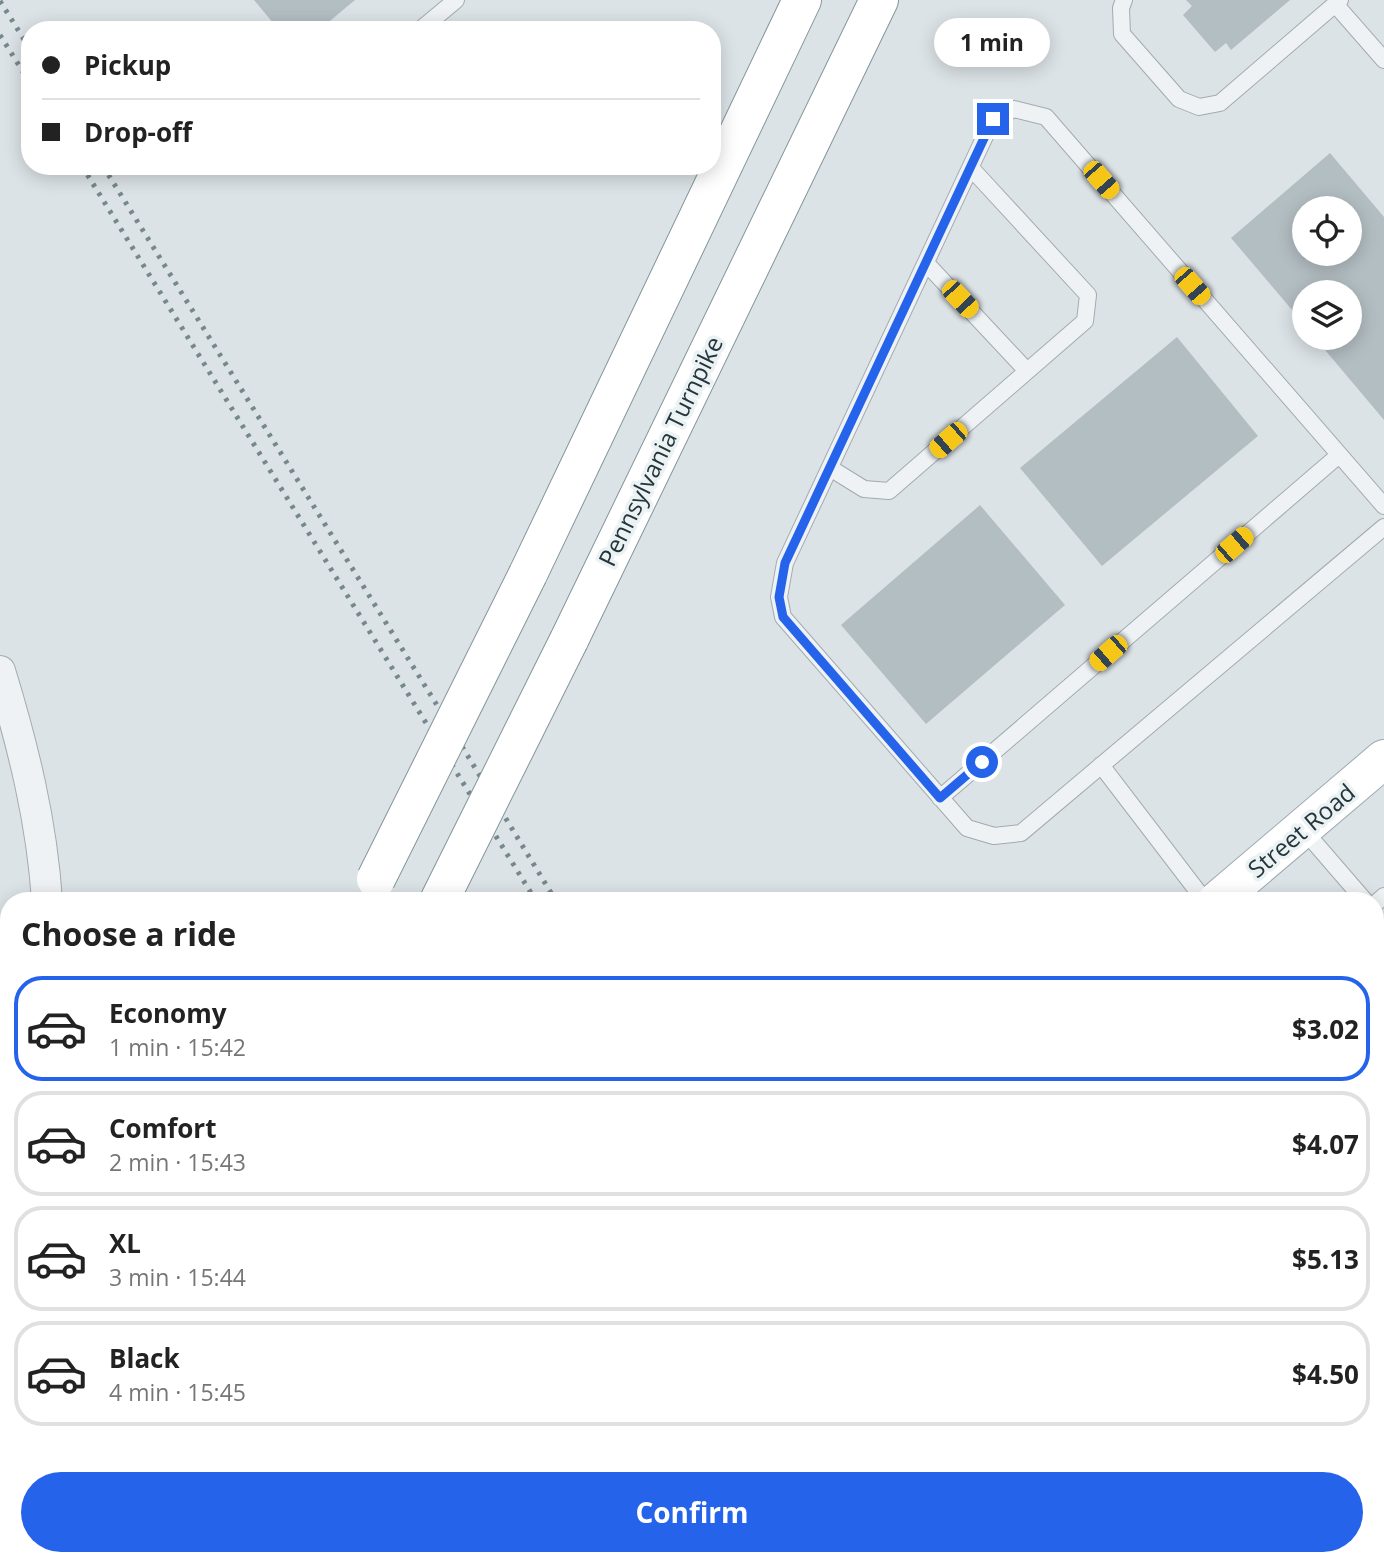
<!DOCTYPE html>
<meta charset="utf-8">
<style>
body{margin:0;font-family:"Open Sans",sans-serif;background:#f6f6f6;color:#222;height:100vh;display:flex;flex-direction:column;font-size:26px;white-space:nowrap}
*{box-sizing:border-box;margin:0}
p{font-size:23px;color:#767676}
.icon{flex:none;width:38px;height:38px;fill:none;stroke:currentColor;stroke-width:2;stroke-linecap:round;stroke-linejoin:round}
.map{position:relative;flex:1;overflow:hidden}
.sheet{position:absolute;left:0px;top:892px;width:1384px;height:674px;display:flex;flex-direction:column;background:#fff;border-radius:28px 28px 0 0;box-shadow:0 4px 18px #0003}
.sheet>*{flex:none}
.top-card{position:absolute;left:21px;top:21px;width:700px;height:154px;border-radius:28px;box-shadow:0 4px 18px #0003;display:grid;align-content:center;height:154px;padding:0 21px;background:#fff}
.controls{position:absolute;left:1292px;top:196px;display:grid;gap:14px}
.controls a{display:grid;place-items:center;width:70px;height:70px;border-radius:50%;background:#fff;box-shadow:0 4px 18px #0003;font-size:35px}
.end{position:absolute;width:32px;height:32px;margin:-16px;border:9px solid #2563eb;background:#fff;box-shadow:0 0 0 4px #fff}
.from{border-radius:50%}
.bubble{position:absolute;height:49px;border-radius:24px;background:#fff;box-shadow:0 4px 18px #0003;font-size:23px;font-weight:700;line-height:49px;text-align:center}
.car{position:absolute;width:21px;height:42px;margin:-21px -10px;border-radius:9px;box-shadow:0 0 5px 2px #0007;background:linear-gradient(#f5c518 24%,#345 0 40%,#f5c518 0 76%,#345 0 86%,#f5c518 0)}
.top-card b{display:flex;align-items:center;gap:24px;height:66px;font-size:26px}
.top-card b+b{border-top:2px solid #e0e0e0}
.top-card i{width:18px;height:18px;background:#222}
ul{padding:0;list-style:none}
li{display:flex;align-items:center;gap:21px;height:105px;margin:0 14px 10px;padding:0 7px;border:4px solid #e0e0e0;border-radius:28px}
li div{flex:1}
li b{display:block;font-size:26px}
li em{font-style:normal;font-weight:700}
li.current{border-color:#2563eb}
li>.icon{width:63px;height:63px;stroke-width:1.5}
h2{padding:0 21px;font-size:32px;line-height:84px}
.cta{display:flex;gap:14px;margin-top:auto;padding:14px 21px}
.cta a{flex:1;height:80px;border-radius:42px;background:#2563eb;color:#fff;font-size:28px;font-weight:700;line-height:80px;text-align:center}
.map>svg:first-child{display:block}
.building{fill:#b3bec2;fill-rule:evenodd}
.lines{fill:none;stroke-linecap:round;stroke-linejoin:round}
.lane-casing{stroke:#a2abaf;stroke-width:18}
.street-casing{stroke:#a2abaf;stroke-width:32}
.primary-casing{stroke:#9cabb1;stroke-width:40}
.highway-casing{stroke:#84959c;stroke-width:40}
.lane{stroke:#eef2f4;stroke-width:16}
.street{stroke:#eef2f4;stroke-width:30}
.primary{stroke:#fff;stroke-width:38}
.highway{stroke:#fff;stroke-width:38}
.rail{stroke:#76888f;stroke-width:5;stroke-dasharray:3.5 7;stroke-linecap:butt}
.highway-bridge-casing{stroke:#84959c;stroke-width:40;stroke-linecap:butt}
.highway-bridge{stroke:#fff;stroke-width:38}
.route{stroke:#2563eb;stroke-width:9}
.labels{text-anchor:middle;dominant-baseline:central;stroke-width:7;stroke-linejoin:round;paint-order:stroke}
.street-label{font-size:24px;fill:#26353b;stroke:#ebf2f4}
</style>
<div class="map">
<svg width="1384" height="1566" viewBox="0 0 1384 1566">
<rect width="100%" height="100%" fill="#dce3e6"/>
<path class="building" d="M254,0H355L319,30H279Z
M1186,0H1290L1231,50L1226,43L1215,52L1183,15L1192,6Z
M1330,153L1384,217V420L1315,338H1349V292H1304V324L1231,238ZM1304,208H1349V254H1304Z
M1177,337L1258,436L1102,566L1020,468Z
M980,505L1065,605L926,724L841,625Z
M1384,929V985L1379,989L1376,984V936Z"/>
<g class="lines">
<defs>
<path id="lane" d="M1124,0L1121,8L1122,34L1179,99L1199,107L1220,103L1340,0
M1335,4L1384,60
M420,30L456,0
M926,263L1027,371
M830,468L864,489L889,491L1085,321L1088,295L971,168
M1384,506L1046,117L1014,109L993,119L785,563L779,597L783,617L967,828L994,836L1021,833L1384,527
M1101,765L1205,901
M940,798L1339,455
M1302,828L1365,901
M1376,903L1384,896
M1376,992L1384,1002
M1376,1028L1384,1021
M1376,1241L1384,1233
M810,1558L816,1566
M734,1566L744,1558"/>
<path id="street" d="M0,671C23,746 42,822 47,901
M1376,1117L1384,1127
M0,1240L9,1212
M1376,1380L1384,1373
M1256,1566L1258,1558"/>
<path id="primary" d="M1217,901L1384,759
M360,1566L371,1558
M461,1566L471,1558"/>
<path id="highway" d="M528,574L802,0
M569,640L879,0
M37,1566L41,1558
M111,1566L115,1558"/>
</defs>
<use href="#lane" class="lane-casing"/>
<use href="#street" class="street-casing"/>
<use href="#primary" class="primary-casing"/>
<use href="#highway" class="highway-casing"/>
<use href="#lane" class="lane"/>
<use href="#street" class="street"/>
<use href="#primary" class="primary"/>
<use href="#highway" class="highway"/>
<path class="rail" d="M0,1L30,49
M0,35L30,83
M82,166L536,901
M103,166L435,702L556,901
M941,1558L947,1566
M962,1558L967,1566"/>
<defs>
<path id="highway-bridge" d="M376,879L528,574
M439,901L569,640"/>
</defs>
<use href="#highway-bridge" class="highway-bridge-casing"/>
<use href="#highway-bridge" class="highway-bridge"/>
</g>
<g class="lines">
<path class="route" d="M982,762L940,798L783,617L779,597L785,563L993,119"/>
</g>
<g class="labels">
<g class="street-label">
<text transform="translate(660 451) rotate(-64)">Pennsylvania Turnpike</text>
<text transform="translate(1301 830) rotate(-40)">Street Road</text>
</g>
</g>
</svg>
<div class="controls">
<a><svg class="icon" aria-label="locate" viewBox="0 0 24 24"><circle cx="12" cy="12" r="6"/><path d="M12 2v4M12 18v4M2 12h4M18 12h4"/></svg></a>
<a><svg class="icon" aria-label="layers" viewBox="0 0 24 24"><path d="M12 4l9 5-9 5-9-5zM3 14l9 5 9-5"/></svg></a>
</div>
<i class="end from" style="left:982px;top:762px"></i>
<i class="end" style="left:993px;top:119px"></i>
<div class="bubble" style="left:934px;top:18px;width:116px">1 min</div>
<i class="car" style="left:1101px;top:180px;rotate:139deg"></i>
<i class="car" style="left:1192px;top:286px;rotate:139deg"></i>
<i class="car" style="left:960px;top:299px;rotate:137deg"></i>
<i class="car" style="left:948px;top:440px;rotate:229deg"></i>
<i class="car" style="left:1234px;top:545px;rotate:49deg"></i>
<i class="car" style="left:1108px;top:653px;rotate:229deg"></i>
<div class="top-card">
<b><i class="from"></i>Pickup</b>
<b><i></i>Drop-off</b>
</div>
<section class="sheet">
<h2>Choose a ride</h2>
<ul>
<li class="current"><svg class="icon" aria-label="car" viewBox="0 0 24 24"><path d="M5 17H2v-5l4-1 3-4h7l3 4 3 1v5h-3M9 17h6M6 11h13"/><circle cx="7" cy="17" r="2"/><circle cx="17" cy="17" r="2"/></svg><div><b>Economy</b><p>1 min · 15:42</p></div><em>$3.02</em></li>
<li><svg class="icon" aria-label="car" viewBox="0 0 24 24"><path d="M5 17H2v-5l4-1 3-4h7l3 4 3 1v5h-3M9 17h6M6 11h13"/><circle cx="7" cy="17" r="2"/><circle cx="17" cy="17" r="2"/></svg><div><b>Comfort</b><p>2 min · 15:43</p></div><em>$4.07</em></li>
<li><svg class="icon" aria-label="car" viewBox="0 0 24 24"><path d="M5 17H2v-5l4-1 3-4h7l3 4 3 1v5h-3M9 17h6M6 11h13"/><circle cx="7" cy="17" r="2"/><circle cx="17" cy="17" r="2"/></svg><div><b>XL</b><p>3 min · 15:44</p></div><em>$5.13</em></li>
<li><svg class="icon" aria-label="car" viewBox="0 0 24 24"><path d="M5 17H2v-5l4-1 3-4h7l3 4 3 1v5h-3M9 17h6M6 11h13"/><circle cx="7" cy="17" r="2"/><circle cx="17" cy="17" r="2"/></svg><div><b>Black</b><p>4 min · 15:45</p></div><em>$4.50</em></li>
</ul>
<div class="cta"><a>Confirm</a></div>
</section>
</div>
